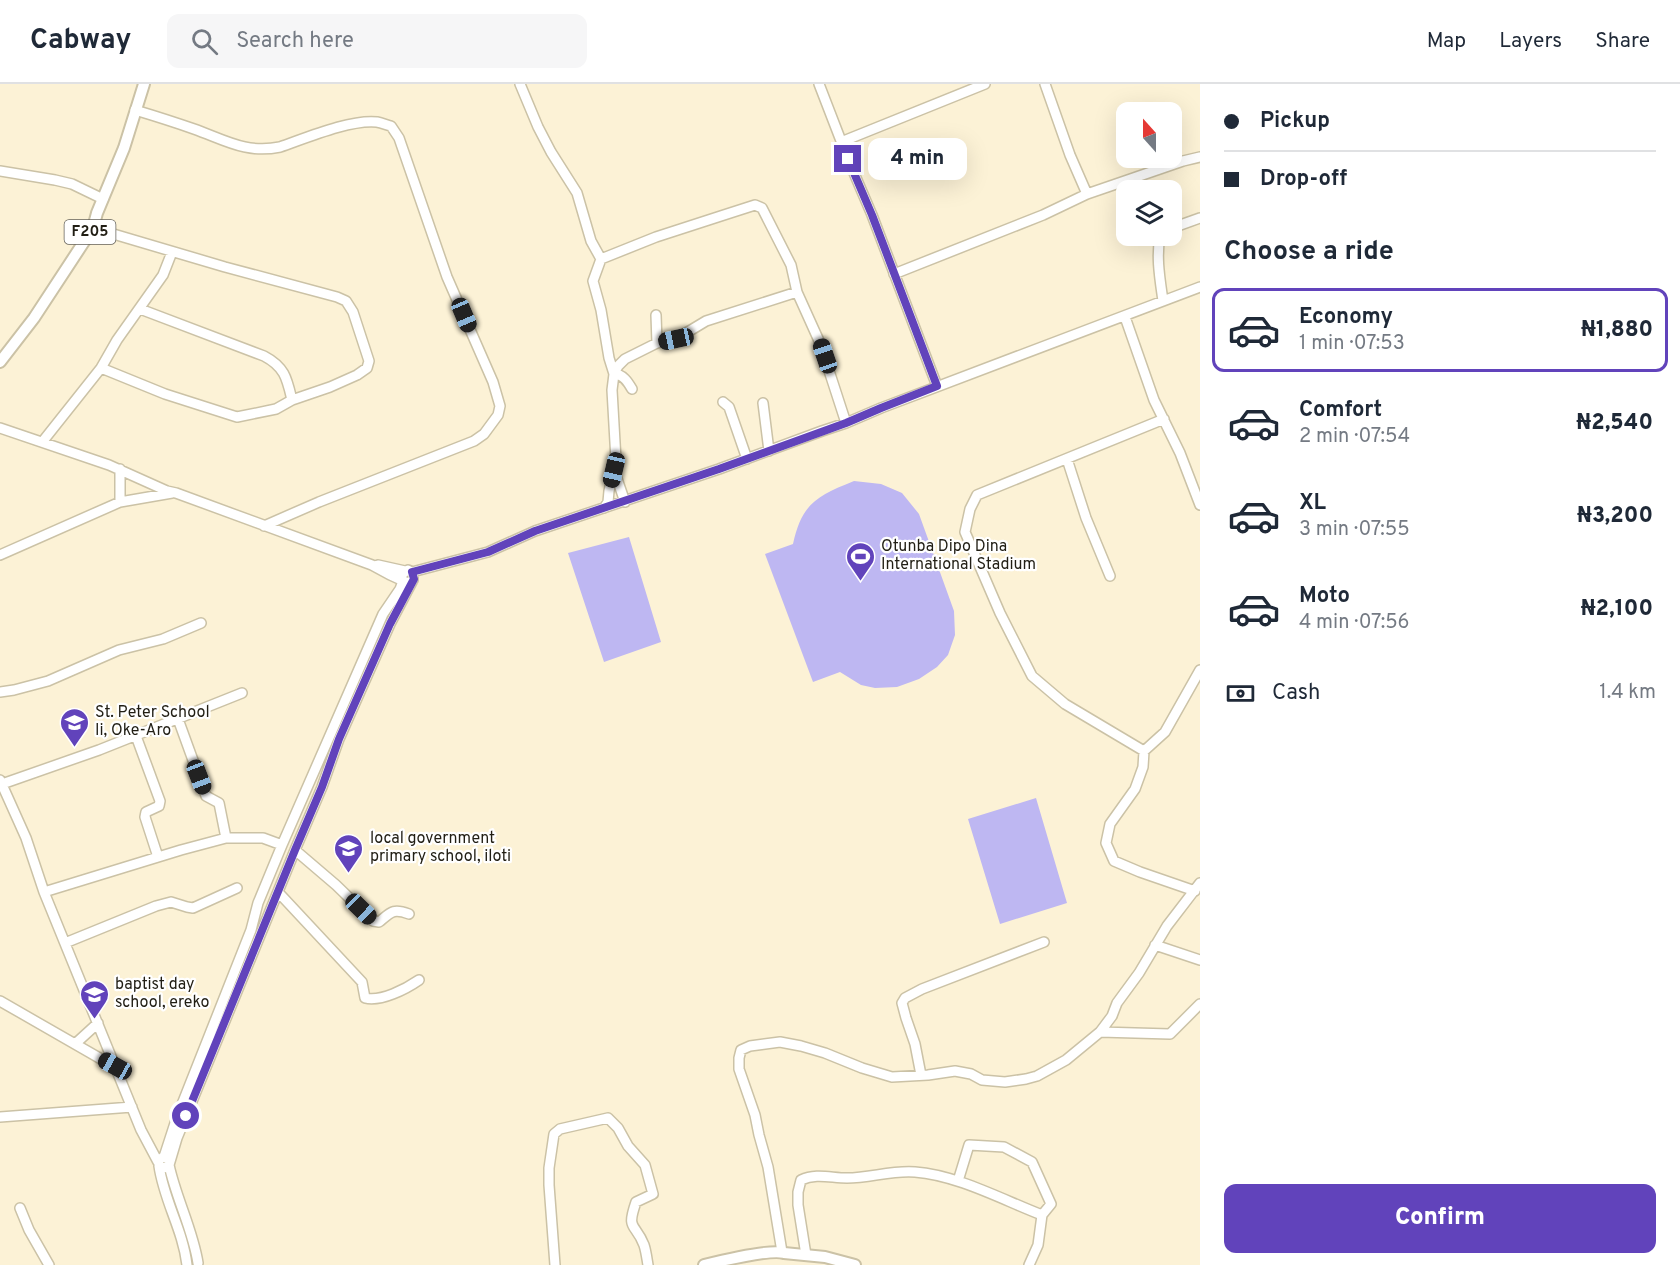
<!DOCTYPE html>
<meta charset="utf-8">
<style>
body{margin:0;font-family:Overpass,sans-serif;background:#f6f6f7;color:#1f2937;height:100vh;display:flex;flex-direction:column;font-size:22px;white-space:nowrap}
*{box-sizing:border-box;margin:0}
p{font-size:20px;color:#747a83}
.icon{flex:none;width:33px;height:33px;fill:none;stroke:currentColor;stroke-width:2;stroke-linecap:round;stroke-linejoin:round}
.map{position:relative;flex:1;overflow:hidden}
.sheet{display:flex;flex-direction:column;background:#fff;width:480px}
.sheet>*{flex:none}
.banner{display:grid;align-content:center;height:132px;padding:0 24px;background:#fff}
.needle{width:39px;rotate:339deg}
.controls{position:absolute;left:1116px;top:18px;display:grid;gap:12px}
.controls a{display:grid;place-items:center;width:66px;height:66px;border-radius:12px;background:#fff;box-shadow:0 6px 24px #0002;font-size:30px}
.end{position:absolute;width:27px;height:27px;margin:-14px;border:8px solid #6143bb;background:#fff;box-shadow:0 0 0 3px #fff}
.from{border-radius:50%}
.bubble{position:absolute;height:42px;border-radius:12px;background:#fff;box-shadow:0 6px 24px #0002;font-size:20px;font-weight:800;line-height:42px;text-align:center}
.car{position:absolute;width:18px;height:36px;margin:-18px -9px;border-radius:8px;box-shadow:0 0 4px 2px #0007;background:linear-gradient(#222 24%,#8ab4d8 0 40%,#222 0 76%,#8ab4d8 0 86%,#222 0)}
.banner b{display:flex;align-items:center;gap:21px;height:57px;font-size:22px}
.banner b+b{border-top:2px solid #e0e1e3}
.banner i{width:15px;height:15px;background:#1f2937}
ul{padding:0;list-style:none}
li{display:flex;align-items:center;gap:18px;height:84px;margin:0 12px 9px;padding:0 12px;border:3px solid transparent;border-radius:12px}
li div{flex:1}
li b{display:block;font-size:22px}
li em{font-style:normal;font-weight:800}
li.current{border-color:#6143bb}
li>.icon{width:54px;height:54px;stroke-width:1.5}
h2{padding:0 24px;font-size:27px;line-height:72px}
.pay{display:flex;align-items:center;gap:15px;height:66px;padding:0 24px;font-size:22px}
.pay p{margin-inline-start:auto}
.action{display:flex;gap:12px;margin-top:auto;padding:12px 24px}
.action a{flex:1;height:69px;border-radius:12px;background:#6143bb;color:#fff;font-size:24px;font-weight:800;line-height:69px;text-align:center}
header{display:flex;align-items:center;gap:36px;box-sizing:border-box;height:84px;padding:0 30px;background:#fff;border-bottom:2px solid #e0e1e3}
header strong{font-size:28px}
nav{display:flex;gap:33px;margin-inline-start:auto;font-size:21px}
.search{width:420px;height:54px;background:#f6f6f7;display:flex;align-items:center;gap:15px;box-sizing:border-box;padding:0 21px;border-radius:12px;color:#747a83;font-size:22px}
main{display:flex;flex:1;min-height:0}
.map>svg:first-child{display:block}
.pitch{fill:#beb7f2}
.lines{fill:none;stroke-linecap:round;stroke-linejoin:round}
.minor-casing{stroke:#cbc2a6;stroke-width:12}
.major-casing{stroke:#cbc2a6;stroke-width:14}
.minor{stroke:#fff;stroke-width:9}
.major{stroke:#fff;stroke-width:10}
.route{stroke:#6143bb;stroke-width:8}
.labels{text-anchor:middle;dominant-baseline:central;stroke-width:4.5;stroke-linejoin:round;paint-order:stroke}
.shield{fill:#fff;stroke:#64625a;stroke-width:1.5}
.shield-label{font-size:15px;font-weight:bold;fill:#211e14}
.poi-label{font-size:16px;fill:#211e14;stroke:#fff;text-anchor:start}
</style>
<header>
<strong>Cabway</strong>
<div class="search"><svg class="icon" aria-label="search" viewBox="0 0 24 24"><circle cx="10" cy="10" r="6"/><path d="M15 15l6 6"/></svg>Search here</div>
<nav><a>Map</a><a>Layers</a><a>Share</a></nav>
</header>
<main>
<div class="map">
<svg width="1200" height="1181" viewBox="0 0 1200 1181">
<rect width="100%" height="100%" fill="#fcf2d6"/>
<path class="pitch" d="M854,397L881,400L902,409L919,430L954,527L955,551L948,571L937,583L919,595L897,603L875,604L861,601L840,588L813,598L765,470L793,460C802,419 817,412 854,397Z
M629,453L661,558L604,578L568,469Z
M1036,714L1067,819L1000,840L968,735Z"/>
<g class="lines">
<defs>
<path id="minor" d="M520,0L538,43L551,68L577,109L591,157L601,175L593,197L601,226L609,274L614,290L612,306L616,376L609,407L608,418L604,424
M819,0L848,75L872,131L937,302
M1045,0L1070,71L1087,110
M135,26C155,32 174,38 194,45C225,56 246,70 280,63C306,54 351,35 377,38C382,39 387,41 391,42L399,54L447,193L493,298L500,322L498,331L484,350L474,357L319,418L264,442
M841,58L985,0
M0,87L55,96L72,100L103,115
M93,144L225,183L337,213L346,217L353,228L369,277L367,284L357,291L330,303L292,316L276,325L237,333L165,310L101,284
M1172,144L1200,134
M1160,152C1156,174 1160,195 1163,217
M601,175L656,153L727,130L755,121L762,124L791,181L797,208L820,259L846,339
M894,190L1043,131L1087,110L1183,77L1200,73
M140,225L264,272C285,283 287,295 292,316
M656,231L657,259
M1125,233L1154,316L1180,369L1200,421
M632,305C628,298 623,290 614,290L618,282L625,275L657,259L676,255L706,237L797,208
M723,318L729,323L747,375
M763,319L769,367
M1164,335L977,411L970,425L965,448L1000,529L1032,592L1065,620L1144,667L1143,683L1135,705L1110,740L1106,759L1114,777L1140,788L1195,807
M0,344L109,381L167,407L176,409L372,481C384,488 396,494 408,499L413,496V489L408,486L402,490V496
M43,357L101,284L117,256L163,191L172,168
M1067,375L1086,434L1110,492
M614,386L625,418
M120,418V385
M0,471L120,418L172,409
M378,481L405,487
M412,488L488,468L535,447L719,385L822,347L846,339L881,324L1200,203
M0,608L14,606L48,597L119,566L163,555L201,539
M178,635L206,712L219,719L226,754
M136,652L160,717L159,722L146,728L145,733L158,773
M1144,667L1165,648L1200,586
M0,696L26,754L44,808L141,1046L158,1078
M2,700L99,666L242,609
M295,766L336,801L373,837L379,838C391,828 393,824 409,830
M44,808L181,766L226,754H263L282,761
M278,808L362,898L365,914C381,918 406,905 419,896
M65,859L156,822L171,818L187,823L193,824L237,804
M1155,861L1200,876
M0,917L115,983
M1100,948L1170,950L1200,920
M75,960L98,939
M921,991L915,960L906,934L902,919L905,914L922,905L1044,858
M0,1033L132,1023
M164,1073L177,1033L251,846L258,819L282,761L383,530L400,505L403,497
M170,1077L168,1074L163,1073L159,1076C158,1081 160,1084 164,1084L169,1081L177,1054L295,766L322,703L339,655L390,540L413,496
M169,1081C176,1114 193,1146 198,1179
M159,1082C164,1117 183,1146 187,1181
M958,1097L969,1061L1004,1063L1032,1078L1051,1120L1042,1131L1038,1161L1029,1181
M20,1124L29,1146L49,1181
M782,1168L768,1083L759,1051L755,1031L739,985V974L741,966L750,962L780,958L801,962L825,969L862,984L892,993L928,991L955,987L971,990L982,996L1005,998L1026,995L1037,992L1066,976L1100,948L1112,932L1117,919L1139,889L1167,842L1200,799
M806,1171L798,1121V1108L801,1096C816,1089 831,1094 847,1094C870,1094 892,1086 915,1088C957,1091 1003,1116 1042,1131
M555,1181L549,1101V1084L554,1050L560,1045L608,1034L618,1044L628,1062L645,1081L653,1110L636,1118C626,1147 635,1138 644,1161C646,1167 647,1175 648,1181"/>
<path id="major" d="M0,278L34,234L93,144L97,129L124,64L144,0
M704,1181C720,1177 771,1165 784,1169L825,1173L855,1181"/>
</defs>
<use href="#minor" class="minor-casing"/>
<use href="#major" class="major-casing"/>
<use href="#minor" class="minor"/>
<use href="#major" class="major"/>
</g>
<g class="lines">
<path class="route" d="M186,1032L295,766L322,703L339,655L390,540L414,495L412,488L488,468L535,447L719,385L846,339L881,324L937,302L872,131L848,75"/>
</g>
<defs>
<symbol id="stadium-pin" viewBox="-11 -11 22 30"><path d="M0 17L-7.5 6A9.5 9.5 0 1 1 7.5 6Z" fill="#6143bb" stroke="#fff"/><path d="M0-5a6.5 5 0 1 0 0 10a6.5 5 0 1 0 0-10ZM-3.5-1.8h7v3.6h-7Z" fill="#fff"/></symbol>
<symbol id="school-pin" viewBox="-11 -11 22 30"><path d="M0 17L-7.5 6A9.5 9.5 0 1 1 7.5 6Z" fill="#6143bb" stroke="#fff"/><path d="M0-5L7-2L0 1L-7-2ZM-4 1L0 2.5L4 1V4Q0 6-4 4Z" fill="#fff"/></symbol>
</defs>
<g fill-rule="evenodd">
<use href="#stadium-pin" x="844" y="456" width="33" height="45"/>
<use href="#school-pin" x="58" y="622" width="33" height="45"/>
<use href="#school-pin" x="332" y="748" width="33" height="45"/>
<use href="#school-pin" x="78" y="894" width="33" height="45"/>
</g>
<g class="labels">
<rect class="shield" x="64.5" y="136" width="51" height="24" rx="4.5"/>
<g class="shield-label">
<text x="90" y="148">F205</text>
</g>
<g class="poi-label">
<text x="881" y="463">Otunba Dipo Dina<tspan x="881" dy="18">International Stadium</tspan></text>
<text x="95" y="629">St. Peter School<tspan x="95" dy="18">Ii, Oke-Aro</tspan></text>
<text x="370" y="755">local government<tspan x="370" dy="18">primary school, iloti</tspan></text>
<text x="115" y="901">baptist day<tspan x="115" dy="18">school, ereko</tspan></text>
</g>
</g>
</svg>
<div class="controls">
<a><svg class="needle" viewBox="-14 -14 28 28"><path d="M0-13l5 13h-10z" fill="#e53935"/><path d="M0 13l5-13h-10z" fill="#747a83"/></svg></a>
<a><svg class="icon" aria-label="layers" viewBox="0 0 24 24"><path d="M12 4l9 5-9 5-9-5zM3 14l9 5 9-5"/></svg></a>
</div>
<i class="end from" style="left:186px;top:1032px"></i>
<i class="end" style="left:848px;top:75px"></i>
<div class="bubble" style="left:868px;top:54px;width:99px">4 min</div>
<i class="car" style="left:464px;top:231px;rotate:157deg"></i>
<i class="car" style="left:676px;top:255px;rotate:258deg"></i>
<i class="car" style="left:825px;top:272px;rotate:341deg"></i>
<i class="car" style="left:614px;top:386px;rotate:193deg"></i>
<i class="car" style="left:199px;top:693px;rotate:159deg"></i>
<i class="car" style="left:361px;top:825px;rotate:134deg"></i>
<i class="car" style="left:115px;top:982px;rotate:299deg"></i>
</div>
<section class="sheet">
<div class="banner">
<b><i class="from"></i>Pickup</b>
<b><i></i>Drop-off</b>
</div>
<h2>Choose a ride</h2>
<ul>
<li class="current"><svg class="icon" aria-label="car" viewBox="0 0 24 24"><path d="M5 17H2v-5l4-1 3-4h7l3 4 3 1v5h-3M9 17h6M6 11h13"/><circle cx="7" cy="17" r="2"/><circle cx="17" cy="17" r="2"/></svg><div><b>Economy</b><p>1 min · 07:53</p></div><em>₦1,880</em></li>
<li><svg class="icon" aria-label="car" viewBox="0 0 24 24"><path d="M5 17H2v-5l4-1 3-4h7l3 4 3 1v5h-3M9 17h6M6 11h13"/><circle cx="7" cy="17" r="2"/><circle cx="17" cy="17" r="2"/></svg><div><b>Comfort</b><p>2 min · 07:54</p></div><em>₦2,540</em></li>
<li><svg class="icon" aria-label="car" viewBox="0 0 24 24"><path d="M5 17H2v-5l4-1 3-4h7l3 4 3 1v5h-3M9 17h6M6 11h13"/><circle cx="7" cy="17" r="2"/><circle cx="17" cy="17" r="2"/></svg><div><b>XL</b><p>3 min · 07:55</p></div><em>₦3,200</em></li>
<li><svg class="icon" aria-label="car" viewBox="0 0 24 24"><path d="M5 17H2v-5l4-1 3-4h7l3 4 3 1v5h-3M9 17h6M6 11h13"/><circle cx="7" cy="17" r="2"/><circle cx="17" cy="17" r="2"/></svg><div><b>Moto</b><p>4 min · 07:56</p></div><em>₦2,100</em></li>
</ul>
<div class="pay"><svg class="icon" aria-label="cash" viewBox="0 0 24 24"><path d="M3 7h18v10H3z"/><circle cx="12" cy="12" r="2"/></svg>Cash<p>1.4 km</p></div>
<div class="action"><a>Confirm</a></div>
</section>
</main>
